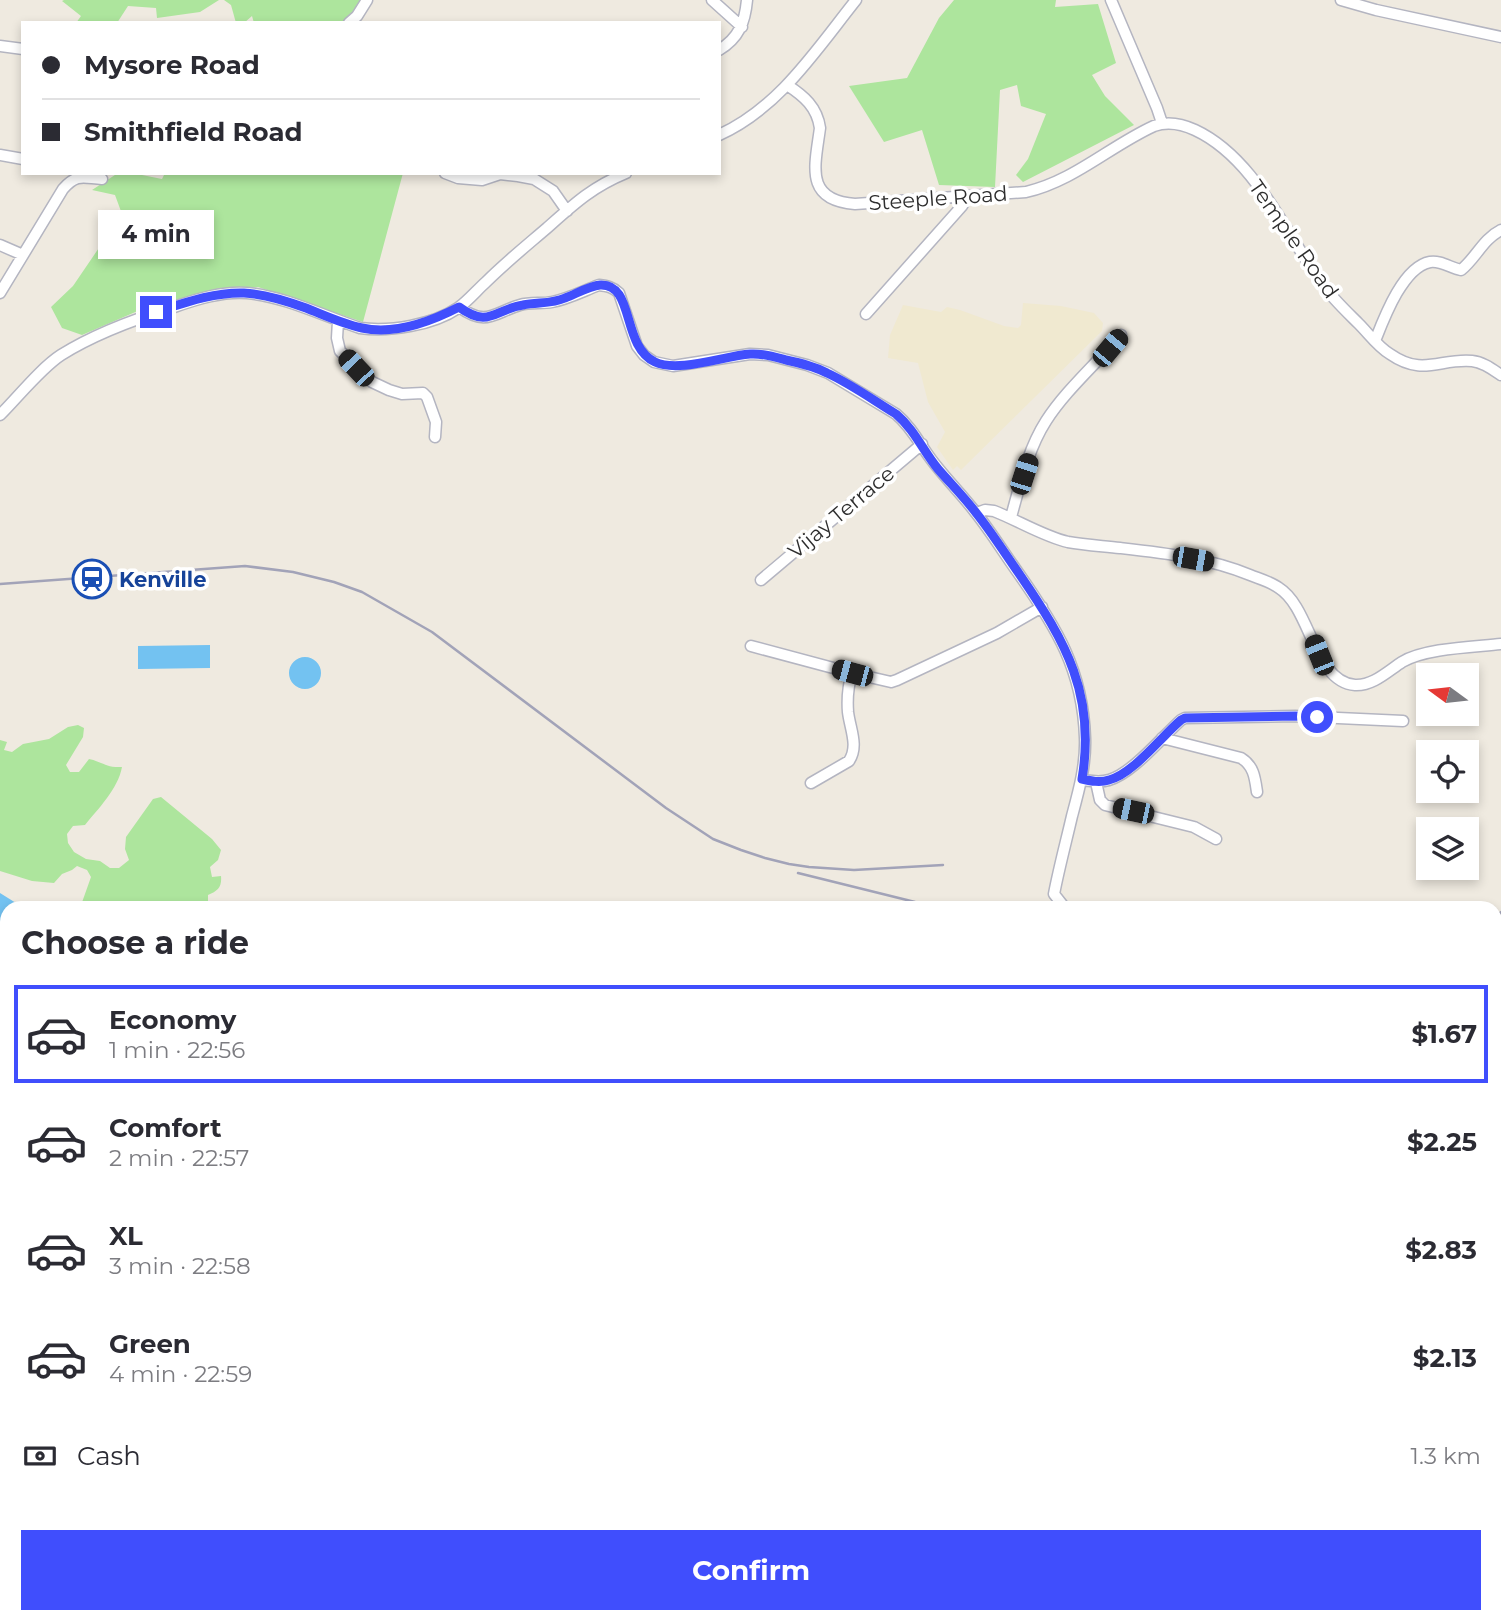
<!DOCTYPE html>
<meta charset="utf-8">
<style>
body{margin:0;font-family:Montserrat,sans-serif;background:#f2f2f3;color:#2b2b33;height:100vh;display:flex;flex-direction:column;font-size:26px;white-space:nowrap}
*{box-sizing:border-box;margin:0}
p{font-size:23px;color:#7c7c81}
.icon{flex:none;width:38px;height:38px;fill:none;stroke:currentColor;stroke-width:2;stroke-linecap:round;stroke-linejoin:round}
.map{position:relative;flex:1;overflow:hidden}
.side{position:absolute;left:0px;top:901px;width:1502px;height:723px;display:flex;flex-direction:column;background:#fff;border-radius:21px 21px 0 0;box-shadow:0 4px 10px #0003}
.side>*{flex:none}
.top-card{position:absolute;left:21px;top:21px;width:700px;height:154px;border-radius:0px;box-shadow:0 4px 10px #0003;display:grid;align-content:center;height:154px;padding:0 21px;background:#fff}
.needle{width:46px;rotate:285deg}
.fabs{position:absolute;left:1416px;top:663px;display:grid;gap:14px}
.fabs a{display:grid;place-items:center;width:63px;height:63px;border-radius:0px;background:#fff;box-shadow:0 4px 10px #0003;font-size:35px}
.end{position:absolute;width:32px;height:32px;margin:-16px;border:9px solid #404efd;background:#fff;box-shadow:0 0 0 4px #fff}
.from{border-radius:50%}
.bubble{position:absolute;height:49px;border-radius:0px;background:#fff;box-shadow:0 4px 10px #0003;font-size:23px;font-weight:700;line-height:49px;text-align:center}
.car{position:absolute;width:21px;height:42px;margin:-21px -10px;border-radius:9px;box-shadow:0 0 5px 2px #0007;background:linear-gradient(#222 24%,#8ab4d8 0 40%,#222 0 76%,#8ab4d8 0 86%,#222 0)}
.top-card b{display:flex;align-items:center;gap:24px;height:66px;font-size:26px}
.top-card b+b{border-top:2px solid #e1e1e2}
.top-card i{width:18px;height:18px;background:#2b2b33}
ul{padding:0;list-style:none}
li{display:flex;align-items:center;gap:21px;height:98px;margin:0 14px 10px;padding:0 7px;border:4px solid transparent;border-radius:0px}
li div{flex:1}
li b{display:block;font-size:26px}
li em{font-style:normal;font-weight:700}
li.selected{border-color:#404efd}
li>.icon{width:63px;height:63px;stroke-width:1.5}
h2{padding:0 21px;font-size:32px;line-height:84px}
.pay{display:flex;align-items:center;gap:18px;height:77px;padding:0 21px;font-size:26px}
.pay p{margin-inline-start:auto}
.cta{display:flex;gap:14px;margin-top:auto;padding:14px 21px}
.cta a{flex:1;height:80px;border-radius:0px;background:#404efd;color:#fff;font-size:28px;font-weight:700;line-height:80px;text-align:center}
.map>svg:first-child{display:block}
.industrial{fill:#e3e1e8}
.education{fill:#f0e9d0}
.green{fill:#ade59d}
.water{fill:#73c2f1}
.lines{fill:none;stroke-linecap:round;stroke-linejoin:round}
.river{stroke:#73c2f1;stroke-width:14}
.street-casing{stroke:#b4b5c1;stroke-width:13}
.secondary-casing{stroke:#b4b5c1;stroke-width:18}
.highway-casing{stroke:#c9c9c9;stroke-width:21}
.street{stroke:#fff;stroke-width:10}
.secondary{stroke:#fff;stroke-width:14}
.highway{stroke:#ffb55b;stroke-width:18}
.rail{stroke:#a2a3b8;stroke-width:2.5}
.route{stroke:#404efd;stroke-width:9}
.labels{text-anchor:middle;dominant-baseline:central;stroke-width:7;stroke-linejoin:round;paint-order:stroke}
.street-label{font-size:21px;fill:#2e2e2e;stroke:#fff}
.transit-label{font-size:21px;font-weight:bold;fill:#164399;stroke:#fff;text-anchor:start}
</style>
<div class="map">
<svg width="1501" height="1623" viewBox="0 0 1501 1623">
<rect width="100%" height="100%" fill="#efeae0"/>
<path class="industrial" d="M178,1617H411L415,1623H183Z"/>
<path class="education" d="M1023,303L1061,306L1094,313L1103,323L1102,331L961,470L957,466L953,470L937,447L945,432L928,402L918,363L888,358L890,335L903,305L941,312L947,307L960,310L1004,326L1018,328L1021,325Z"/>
<path class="green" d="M64,0H219L200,12L157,18L156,8L128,6L117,23H76L81,16L62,1Z
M224,0H361L357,8L344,23H254L252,16L244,23H236L231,5Z
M954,0H1056L1055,7L1098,4L1116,63L1092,75L1105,96L1134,125L1023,182L1016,175L1028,159L1046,114L1021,106L1017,85L1000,90L995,187L939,185L922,130L884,142L849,86L907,78L939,18Z
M118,173H132L162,179L165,173H403L363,322L258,287L147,307L82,335L62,328L51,307L73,286L122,214L115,195L92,190Z
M78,725L84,728L83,737L66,765L70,772H79L89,759C103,762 106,768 122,767C118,789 98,809 85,825L73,826L67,834L68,843L74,852L86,859L100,861L110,868H119L129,860L125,849L126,837L153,799L161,797L212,839L221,850L218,860L210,867L212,877L221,876C222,887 218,891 208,895V901L217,906L215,908H80L91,877L87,870L77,866L72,870L62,874L54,883L32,881L0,871V740L7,742L4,750L12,752L23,744L49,739L68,727Z"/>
<path class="water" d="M210,645V668L138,669V646Z
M289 673a16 16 0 1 1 32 0a16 16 0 1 1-32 0Z
M0,893L24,908H7V1016L0,1013Z"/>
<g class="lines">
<path class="river" d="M0,1066L7,1070
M472,1617L478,1623"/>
<defs>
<path id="street" d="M712,0L742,27
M1111,0L1157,108L1162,123
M1341,0L1376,10L1501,37
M349,23L357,16L367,0
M0,46L23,49
M719,50C739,38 745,22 747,0
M787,85C804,96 817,107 820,128C815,166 804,200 855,204L1026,192C1074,181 1110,146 1154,126C1168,121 1182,124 1195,130C1255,158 1285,233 1323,285C1333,299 1347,312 1359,324C1369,334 1378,347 1390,354C1423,377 1440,358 1472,361C1483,362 1492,369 1501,375
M719,135C779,108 816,50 856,0
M0,155L23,159
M445,173L458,178L482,180L500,174L518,176L534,179L553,191L567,211
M0,245L23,255
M0,293L63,189C77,173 83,178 102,179
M459,307C487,327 493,313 520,305C530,302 542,304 552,302C568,299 583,291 599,285C607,286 613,287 619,293L637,346L644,355L654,362L673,366L750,354L768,355L807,365L828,373L896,414C915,430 922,450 938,468C950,483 964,497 976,513C991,532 1004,553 1019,574C1056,627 1083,670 1085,738C1086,765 1079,790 1072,816C1066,842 1059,868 1054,894L1065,908
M866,314L962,206L968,196
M338,321L337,338L340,351L372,382L389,390L402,394L423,393L427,397L436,422L435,437
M1375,341C1384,318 1403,267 1430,262C1440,260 1451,268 1461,270C1476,258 1483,239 1501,230
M0,415C18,397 41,368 61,355C96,333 135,319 174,307C197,299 223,291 247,293C287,297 323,316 360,328C390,332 433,325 458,308C468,301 477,290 486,282C505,263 526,246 547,228C574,204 592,187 626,173
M977,513L985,510L994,511C1017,520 1045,537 1068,542C1085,545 1103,546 1120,548C1164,553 1209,558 1250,575C1260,579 1271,582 1279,588C1311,608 1314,682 1355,685C1373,686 1388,671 1402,662C1425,648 1474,647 1501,644
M1011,517C1020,485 1028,449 1046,421C1065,391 1097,363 1121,335
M761,580L922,444
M751,646L852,673L891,682L897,680L997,633L1042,607
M1162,738L1241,758C1254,766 1255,778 1257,792
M1082,780C1091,781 1100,783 1109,780C1133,773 1162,737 1181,720L1185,718L1295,716L1403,721
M1096,782L1100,800L1105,805L1194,827L1216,839
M811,783L849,761C859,746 850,729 848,712C847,699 848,686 852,673
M1494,992L1501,979
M1494,1186L1501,1181
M1494,1447L1501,1441
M1494,1581L1501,1592
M0,1601L7,1609
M13,1617L18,1623
M696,1617L703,1623
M936,1617L943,1623
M1052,1623L1055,1617
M1165,1623L1167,1617"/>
<path id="secondary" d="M1494,1294L1501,1289
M1494,1326L1501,1321
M1303,1623V1617
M1326,1623V1617"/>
<path id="highway" d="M0,1462L7,1470
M0,1500L7,1508
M99,1617L104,1623
M132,1617L137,1623"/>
</defs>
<use href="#street" class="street-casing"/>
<use href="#secondary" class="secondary-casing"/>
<use href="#highway" class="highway-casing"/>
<use href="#street" class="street"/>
<use href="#secondary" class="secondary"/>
<use href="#highway" class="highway"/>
<path class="rail" d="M0,584L245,566L293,572L334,582L362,592L432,632L666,808L713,839L741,850L765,858L789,864L809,867L854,870L943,865
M798,873L915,902
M1494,920L1501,912"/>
</g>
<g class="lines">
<path class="route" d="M156,312C184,303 214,292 244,293C265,294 287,301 306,308C324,315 343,324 362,328C394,335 430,322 459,307C489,329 495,309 523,305C538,302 552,304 565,298C576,294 589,286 600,285C635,283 621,346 655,362C678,373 724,356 750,354C762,353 775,357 786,360C800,363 814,366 827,373C851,384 873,400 896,414C915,430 923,451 938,469C951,484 965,498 977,514C992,533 1006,555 1020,575C1066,642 1096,695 1082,779C1091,781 1100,783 1109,780C1133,774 1162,736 1181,720L1185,718L1295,716L1317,717"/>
</g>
<defs>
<symbol id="station-ring" viewBox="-11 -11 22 22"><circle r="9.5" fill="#fff" stroke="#1a4fb4" stroke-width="1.5"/><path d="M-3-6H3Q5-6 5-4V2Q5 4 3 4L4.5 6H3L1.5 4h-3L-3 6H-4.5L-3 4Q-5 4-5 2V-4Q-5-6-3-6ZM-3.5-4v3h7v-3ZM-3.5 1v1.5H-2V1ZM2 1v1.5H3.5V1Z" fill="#1a4fb4"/></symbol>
</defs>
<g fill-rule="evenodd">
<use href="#station-ring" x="70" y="557" width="44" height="44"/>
</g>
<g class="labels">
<g class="street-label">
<text transform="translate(938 198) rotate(-4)">Steeple Road</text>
<text transform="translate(1294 239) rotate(55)">Temple Road</text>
<text transform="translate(841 512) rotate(-40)">Vijay Terrace</text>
</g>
<g class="transit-label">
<text x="119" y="579">Kenville</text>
</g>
</g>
</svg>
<div class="fabs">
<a><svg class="needle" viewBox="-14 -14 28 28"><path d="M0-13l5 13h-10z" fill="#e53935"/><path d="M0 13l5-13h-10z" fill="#7c7c81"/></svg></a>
<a><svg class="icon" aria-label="locate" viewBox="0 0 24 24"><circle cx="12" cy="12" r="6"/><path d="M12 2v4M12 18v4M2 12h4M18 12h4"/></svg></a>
<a><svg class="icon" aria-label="layers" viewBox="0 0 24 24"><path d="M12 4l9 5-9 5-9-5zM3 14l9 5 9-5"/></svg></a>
</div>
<i class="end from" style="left:1317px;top:717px"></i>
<i class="end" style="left:156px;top:312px"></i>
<div class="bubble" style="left:98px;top:210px;width:116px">4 min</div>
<i class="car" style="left:1110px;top:348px;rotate:40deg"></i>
<i class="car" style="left:356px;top:368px;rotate:317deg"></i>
<i class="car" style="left:1024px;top:474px;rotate:18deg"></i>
<i class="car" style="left:1193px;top:559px;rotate:100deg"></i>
<i class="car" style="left:1319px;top:655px;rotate:338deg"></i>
<i class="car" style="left:852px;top:673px;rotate:285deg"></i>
<i class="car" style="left:1133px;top:811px;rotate:282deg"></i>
<div class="top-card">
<b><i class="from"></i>Mysore Road</b>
<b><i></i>Smithfield Road</b>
</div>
<section class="side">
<h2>Choose a ride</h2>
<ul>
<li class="selected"><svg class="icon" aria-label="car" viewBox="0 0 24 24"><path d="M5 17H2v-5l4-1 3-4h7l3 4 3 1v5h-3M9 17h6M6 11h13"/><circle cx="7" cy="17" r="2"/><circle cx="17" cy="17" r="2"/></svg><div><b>Economy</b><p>1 min · 22:56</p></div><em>$1.67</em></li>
<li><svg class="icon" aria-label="car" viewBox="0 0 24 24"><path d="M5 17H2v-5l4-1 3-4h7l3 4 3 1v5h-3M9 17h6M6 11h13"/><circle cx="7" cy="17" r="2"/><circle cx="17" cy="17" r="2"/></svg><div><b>Comfort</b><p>2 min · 22:57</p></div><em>$2.25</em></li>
<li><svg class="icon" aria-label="car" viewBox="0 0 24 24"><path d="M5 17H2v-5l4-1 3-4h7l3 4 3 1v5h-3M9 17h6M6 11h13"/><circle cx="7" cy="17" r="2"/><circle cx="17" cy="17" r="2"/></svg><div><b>XL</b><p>3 min · 22:58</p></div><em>$2.83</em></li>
<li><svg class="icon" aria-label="car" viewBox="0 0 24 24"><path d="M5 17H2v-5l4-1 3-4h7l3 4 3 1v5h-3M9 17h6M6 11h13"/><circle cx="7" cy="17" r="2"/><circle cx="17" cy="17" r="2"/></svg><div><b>Green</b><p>4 min · 22:59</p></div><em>$2.13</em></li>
</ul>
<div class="pay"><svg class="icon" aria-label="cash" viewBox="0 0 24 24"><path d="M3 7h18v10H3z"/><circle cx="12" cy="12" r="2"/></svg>Cash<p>1.3 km</p></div>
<div class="cta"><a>Confirm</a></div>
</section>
</div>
